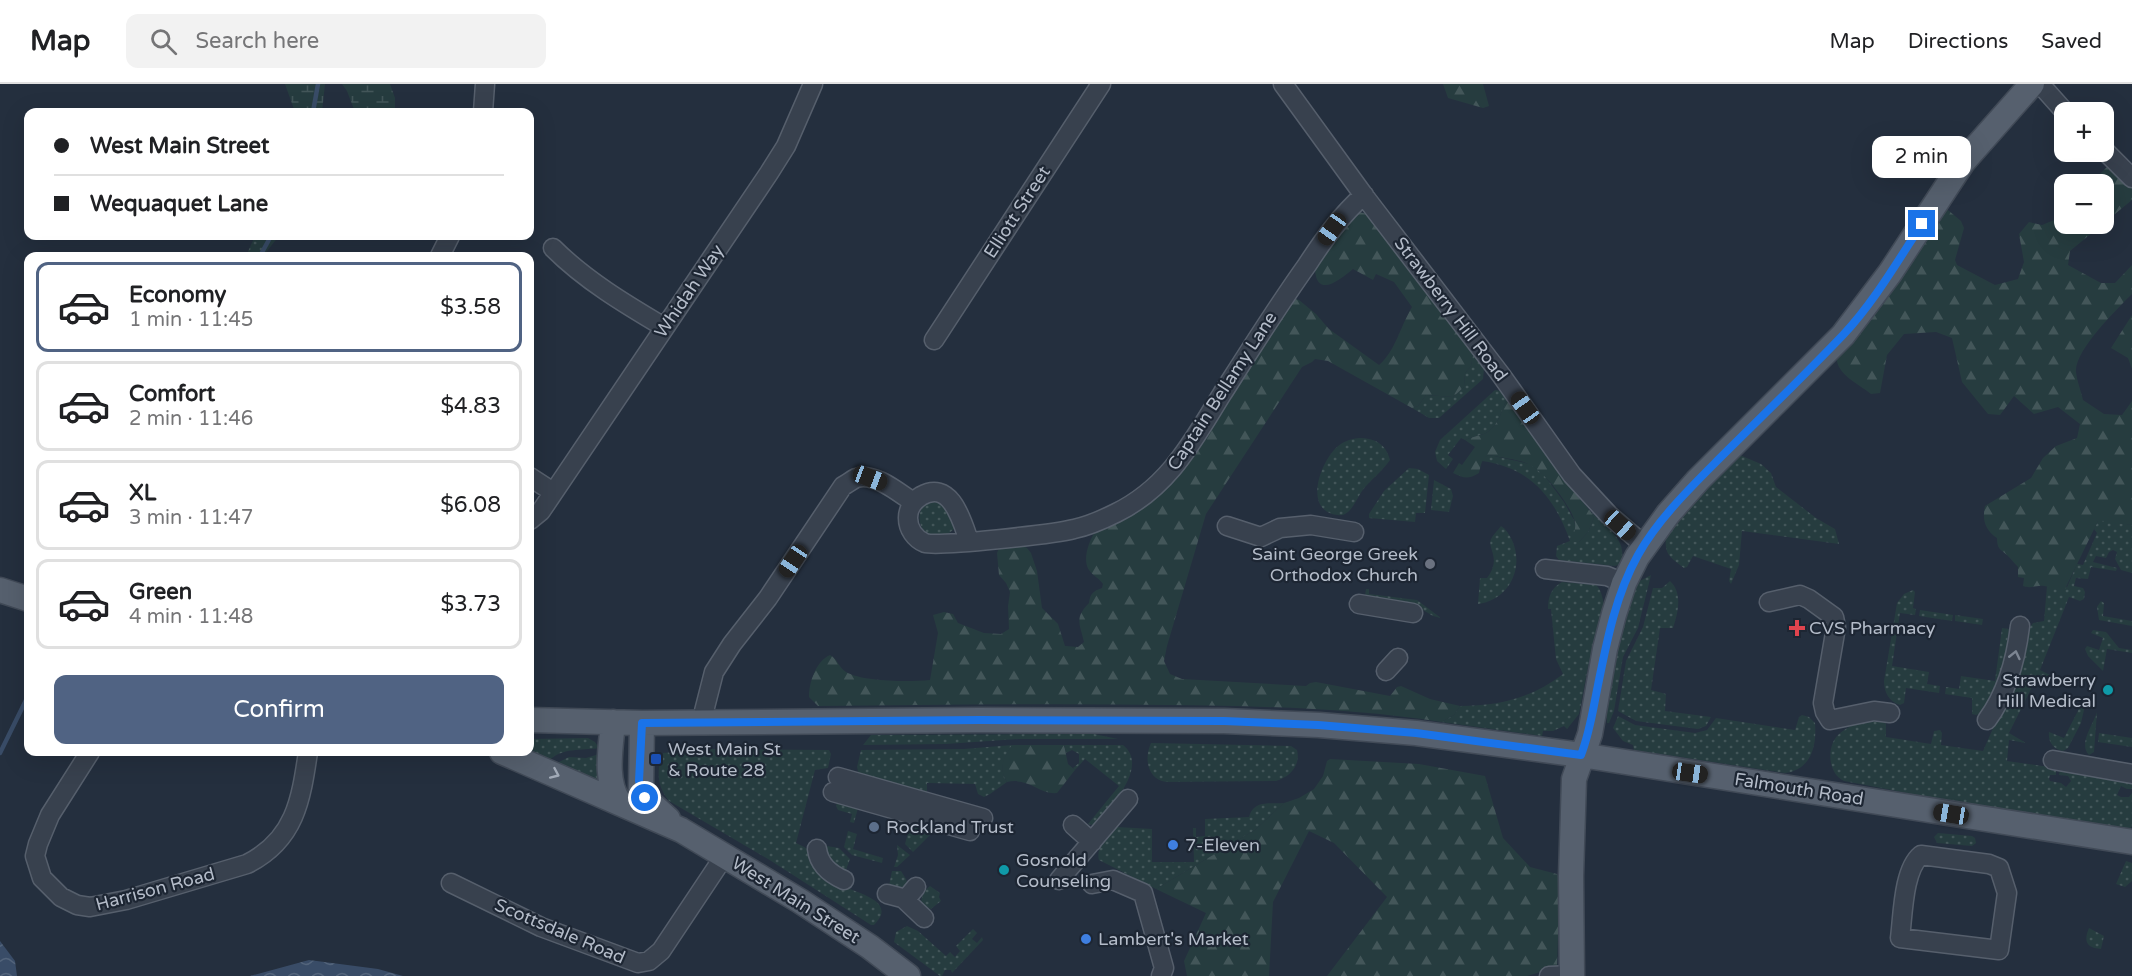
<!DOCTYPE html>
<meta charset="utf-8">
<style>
body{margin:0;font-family:"Varela Round",sans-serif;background:#f2f2f2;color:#202124;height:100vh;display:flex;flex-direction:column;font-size:22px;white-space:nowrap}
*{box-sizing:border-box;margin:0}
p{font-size:20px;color:#757577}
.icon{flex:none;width:33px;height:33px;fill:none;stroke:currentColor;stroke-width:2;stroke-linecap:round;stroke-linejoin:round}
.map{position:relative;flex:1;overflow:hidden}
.details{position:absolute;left:24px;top:168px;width:510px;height:504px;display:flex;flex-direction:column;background:#fff;border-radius:12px;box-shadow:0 6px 24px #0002}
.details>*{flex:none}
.hud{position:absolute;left:24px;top:24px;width:510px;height:132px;border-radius:12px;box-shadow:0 6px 24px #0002;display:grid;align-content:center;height:132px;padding:0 30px;background:#fff}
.fabs{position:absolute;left:2054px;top:18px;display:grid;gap:12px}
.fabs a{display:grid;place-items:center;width:60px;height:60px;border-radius:12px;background:#fff;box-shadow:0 6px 24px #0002;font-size:30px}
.end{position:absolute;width:27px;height:27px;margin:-14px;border:8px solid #1a73e8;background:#fff;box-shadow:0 0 0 3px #fff}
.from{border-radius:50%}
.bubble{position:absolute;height:42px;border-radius:12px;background:#fff;box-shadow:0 6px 24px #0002;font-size:20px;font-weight:600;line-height:42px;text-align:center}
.car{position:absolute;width:18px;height:36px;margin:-18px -9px;border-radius:8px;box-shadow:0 0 4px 2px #0007;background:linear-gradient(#222 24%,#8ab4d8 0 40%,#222 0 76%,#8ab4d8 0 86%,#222 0)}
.hud b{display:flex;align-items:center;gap:21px;height:57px;font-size:22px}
.hud b+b{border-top:2px solid #e0e0e0}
.hud i{width:15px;height:15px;background:#202124}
ul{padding:10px 0 0;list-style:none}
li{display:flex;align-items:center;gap:18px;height:90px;margin:0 12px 9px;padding:0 18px;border:3px solid #e0e0e0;border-radius:12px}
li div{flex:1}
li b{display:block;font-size:22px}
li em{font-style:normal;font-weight:600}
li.active{border-color:#506383}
li>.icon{width:54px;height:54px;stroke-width:1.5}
.primary-button{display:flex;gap:12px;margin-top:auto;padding:12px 30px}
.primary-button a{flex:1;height:69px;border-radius:12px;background:#506383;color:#fff;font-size:24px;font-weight:600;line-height:69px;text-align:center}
header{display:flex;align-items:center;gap:36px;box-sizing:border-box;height:84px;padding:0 30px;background:#fff;border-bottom:2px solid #e0e0e0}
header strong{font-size:28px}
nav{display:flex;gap:33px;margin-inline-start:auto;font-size:21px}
.search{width:420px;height:54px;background:#f2f2f2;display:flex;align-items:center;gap:15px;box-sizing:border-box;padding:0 21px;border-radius:12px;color:#757577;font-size:22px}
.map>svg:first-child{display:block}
.green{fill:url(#green-dots)}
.forest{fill:url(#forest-firs)}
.wetland{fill:url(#wetland-marsh)}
.water{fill:url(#water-waves)}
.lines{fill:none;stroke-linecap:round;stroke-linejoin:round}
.stream{stroke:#394c67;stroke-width:4.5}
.minor-casing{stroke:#565f6c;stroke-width:21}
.major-casing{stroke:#414a57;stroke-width:27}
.minor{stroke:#38414e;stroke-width:18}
.major{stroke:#56606e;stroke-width:24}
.oneway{stroke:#7c8592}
.oneway2{stroke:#a1aab7}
.route{stroke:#1a73e8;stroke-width:8}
.worship-dot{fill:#6b7280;stroke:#1d2633;stroke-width:2}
.health-dot{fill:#e0444e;stroke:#1d2633;stroke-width:2}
.culture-dot{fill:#0f9aa8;stroke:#1d2633;stroke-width:2}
.transit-dot{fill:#1a4fb4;stroke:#1d2633;stroke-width:2}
.service-dot{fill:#5c6f8a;stroke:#1d2633;stroke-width:2}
.shop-dot{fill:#3f7fe0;stroke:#1d2633;stroke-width:2}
.labels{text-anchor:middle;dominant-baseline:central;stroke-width:4.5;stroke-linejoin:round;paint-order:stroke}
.street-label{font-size:18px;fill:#b4bcc9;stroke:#1d2633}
.poi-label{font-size:18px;fill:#b4bcc9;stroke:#1d2633;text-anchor:start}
</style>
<header>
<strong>Map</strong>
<div class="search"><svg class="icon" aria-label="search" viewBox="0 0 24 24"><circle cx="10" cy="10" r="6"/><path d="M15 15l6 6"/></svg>Search here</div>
<nav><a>Map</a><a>Directions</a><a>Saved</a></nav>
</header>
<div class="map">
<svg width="2132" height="892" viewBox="0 0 2132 892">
<defs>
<pattern id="green-dots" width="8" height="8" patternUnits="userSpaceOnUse" patternTransform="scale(1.5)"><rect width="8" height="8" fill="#263c3f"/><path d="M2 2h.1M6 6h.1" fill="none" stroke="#435659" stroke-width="1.8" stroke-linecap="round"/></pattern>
<pattern id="forest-firs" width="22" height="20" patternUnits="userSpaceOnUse" patternTransform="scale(1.5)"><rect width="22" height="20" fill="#263c3f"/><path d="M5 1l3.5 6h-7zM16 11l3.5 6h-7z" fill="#435659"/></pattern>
<pattern id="wetland-marsh" width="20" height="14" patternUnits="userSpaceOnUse" patternTransform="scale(1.5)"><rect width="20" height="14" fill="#263c3f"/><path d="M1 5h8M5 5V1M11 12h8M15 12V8" fill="none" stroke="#435659"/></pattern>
<pattern id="water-waves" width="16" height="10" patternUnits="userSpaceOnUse" patternTransform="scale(1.5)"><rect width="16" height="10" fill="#394c67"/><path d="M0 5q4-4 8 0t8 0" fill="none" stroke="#53647b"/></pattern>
</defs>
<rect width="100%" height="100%" fill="#242f3e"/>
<path class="green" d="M255,152H279L263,172H246Z
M1473,270L1484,284L1483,295L1439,334H1429L1412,324L1418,322L1426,311L1453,313L1464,303L1465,289L1471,282Z
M1495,306L1502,307L1507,314C1502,326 1498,344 1484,350C1477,352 1472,353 1465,356L1461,354L1448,371L1453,375L1446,385L1437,377L1435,368L1440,356Z
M1359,354C1375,354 1386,360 1390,376C1382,388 1370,396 1362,407C1357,414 1353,426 1345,430C1342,432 1336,431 1332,430C1305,421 1321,380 1334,366C1341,358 1349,355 1359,354Z
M1489,371L1530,380L1544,391L1564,418L1574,436L1579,458L1588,448L1594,434L1591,428C1606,443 1630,457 1620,480L1615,482L1559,476L1556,472L1557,462L1570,457C1554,413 1531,384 1482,377L1484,373Z
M1742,372L1761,380L1771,389L1776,403L1816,434L1835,445L1839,460L1742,447L1739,481L1731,500L1729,497L1731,485L1693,472L1687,483L1684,484C1665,470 1665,469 1666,446L1733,373Z
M1409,384L1418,385L1429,391L1425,429H1416L1415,438L1369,434V430L1384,407Z
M1434,396L1451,405L1453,412L1449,428L1431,426Z
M932,417C946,419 953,433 954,445C936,463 910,446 923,421Z
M2102,436L2132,441V489L2121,486L2115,475L2117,468L2113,466L2109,468L2106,474L2096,472L2093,478L2117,484L2116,487L2091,483L2088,495L2076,494L2074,502L2083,504L2085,508L2084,515L2080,517L2069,513L2040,586L2052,592V594L2049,595L2038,591L2009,649L2026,659L2009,656L2007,677L2056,684V691H2050L2049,695L2050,697L2061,699L2066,703L2071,697L2068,692L2059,691L2060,685L2132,697V705H2127L2121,702L2117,711L2121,713H2129L2132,709V743L2126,746L1986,724L1844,697C1828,690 1826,663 1838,651C1849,640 1868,636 1883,637L1886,640V653L1931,660L1934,647L1940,646L1942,649L1941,661L1983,667L2024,574L2030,543L2033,539L2044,537L2047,502L2067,503L2077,480L2083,481L2097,449L2094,445L2098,437Z
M1501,442C1506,445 1509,450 1512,456C1525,485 1508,516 1478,520L1480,494H1487C1502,474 1487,465 1491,455C1493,451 1498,446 1501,442Z
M1651,491L1638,544L1623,573L1614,627L1609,639H1607L1606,626L1622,532L1634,500Z
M1670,497C1683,509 1678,529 1673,544H1660L1651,606L1666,610L1665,627L1711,633L1706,642L1698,645L1636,637L1618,627L1626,577L1643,543L1653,504H1662Z
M1562,498L1596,501C1603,507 1602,517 1606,526L1588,583L1579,630L1567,645L1564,642L1553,647H1543L1542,652L1441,638L1454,631L1460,622C1499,622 1532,614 1563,590L1556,575L1551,525H1548C1548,513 1551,504 1562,498Z
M1366,505H1369V510L1417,516L1441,534L1433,532L1418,523L1365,512Z
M1913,506L1915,508L1913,524L1916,525L1915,531L1900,529L1892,582L1929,588L1927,600L1940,602L1939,609L1906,604L1904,619L1900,621C1889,618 1884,608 1884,597L1897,519L1904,510Z
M2101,517L2104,519L2103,532L2132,537V542L2099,536L2097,523Z
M1920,526L1953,531L1952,537L1919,532Z
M1955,531L1983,535L1982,541L1955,537Z
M2002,544L2009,545L2002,593L1984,629L1976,631L1972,630V614L1945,610L1946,603L1959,605L1961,592L1995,597Z
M2093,546L2106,548L2119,564L2132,566V569L2107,565L2103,587L2088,572L2085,565L2087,562L2099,566L2103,554L2091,549Z
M2083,617H2086L2081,639L2068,664L2063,667C2053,665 2048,658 2049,648L2064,654Z
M2097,628L2094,668L2089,671C2078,660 2093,641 2097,628Z
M1802,631L1809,633L1815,639C1817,662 1811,686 1785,689L1634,666L1633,661L1623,657L1613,644L1618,632L1635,641L1695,649L1707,646L1716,634L1795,646L1799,633Z
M2099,649L2132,654V663L2098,658Z
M1094,650L1118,655H1019L946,660L863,661L871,651Z
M588,654L595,658L599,664C581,667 562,663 549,677L530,668V655Z
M1151,659L1291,662L1297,666C1301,681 1290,693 1276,697L1166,698C1147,695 1144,674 1151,659Z
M1012,661C1004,674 998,684 1007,698L990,710L984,713L978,710L975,700L927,699V710L859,691L857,683L861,666L964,665Z
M1064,661H1123C1150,682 1110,725 1093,741L1088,740L1119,702L1085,675L1075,686L1073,684L1079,679V670L1072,666L1066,669Z
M705,665L829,666L831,670L828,684L815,686L796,759C820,769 816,781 832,796C844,808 902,813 874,841H871L768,775L669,717C657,702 656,687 663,669Z
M599,670L597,696L555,680L569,673L586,674Z
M837,718L859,720L854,739L850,738L852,730L838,726L836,722Z
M1284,719L1255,746L1156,805L1099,776C1095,763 1109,753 1117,743L1152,745V778H1194L1193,744H1196V753L1205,752V735L1249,733C1254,716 1268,720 1284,719Z
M912,734L943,743L937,749L934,747L913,768L905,760Z
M848,747L857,750L853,765L883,774L882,779L852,771L844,763Z
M1938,749L1972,752L1975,754L1976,759L1972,762L1937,759L1934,753Z
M897,761L910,771L897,783H894L898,771Z
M827,762L839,764L850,775L846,786L833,780L825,766Z
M2126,777L2132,779V797L2125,803L2116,800Z
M892,787H901L906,795L908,801L902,807L889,802Z
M930,802L940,809L939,813L941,817L931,825L921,820C921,813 924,806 930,802Z
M907,842L918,847L946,872L950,868L955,873L960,867L956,862L973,845L977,849L972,855L977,859L982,853L983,856L952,889L951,886H945L942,892H940L894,858L896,848Z
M2089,844L2104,852L2101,865C2087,864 2083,858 2089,844Z"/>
<path class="forest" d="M1443,0H1483L1489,22L1483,24L1448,14Z
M2113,82L2132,103V116L2070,167L2068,181L2101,199H2115L2132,181V210C2117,225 2074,267 2076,288C2077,297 2081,307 2083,316L2104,330L2122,331L2132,317V441L2098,437L2065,505C2057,506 2051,503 2044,502C2036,501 2031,505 2023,502L2024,494L2018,493V483C2014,479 2011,475 2007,471C2000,465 1997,465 1997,454C1985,446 1982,436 1985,422L2031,394L2043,374L2056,362L2077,354L2080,340L2058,323L2034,330L2014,312L2000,331L1988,330L1962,298L1952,254L1936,248L1904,250L1887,271L1880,309L1871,310C1857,299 1833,289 1837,269L1942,121L1961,137L1964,144L1955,176L1957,181L1995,201L2018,195L2024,178L2019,150L2029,138L2042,141L2064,132V140H2103V100H2089L2107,83Z
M1359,128L1371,131L1473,270L1471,282L1465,289L1464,303L1453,313L1426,311L1418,322L1412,324L1328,277L1315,275L1312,278L1302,283L1206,430L1167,562L1164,577L1170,590L1182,595L1306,602L1310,599L1316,598L1390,612L1397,603L1401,602L1430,615L1460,622L1454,631L1441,638C1351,624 1259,622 1168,621C1051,619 934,621 818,622L809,613C809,598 816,577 830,571C838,575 838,583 846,588C863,598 910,598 930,596L938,549L933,531L944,528L953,530L958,539L984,549L1001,550L1009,545L1008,522L1010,508L1006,499L999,491L997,469L1000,462L1021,461L1027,464L1031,469L1037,487L1042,524L1058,540L1065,562L1078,563L1084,558C1080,540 1074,534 1089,519C1090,510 1093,507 1102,504L1103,500C1099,494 1093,492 1089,486C1082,476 1089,457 1095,448C1131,428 1163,408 1190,377L1295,215L1299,216L1316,230L1329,245L1379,281C1395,268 1401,241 1412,223L1394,198L1376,190L1373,196L1353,185C1341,195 1317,215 1315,186L1352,130Z
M2132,231V285L2128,274L2111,264Z
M1507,314L1560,391L1591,428L1594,434L1588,448L1579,458H1570C1574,450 1577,444 1574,435C1569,420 1545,388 1530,381C1519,375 1502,374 1489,371C1481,374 1481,382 1479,389C1468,396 1463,394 1453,389L1459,379L1462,381L1475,363L1465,356C1472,353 1477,352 1484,350C1498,344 1502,326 1507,314Z
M1012,661H1064L1068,680L1075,686L1057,709C1040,711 1029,693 1007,698C998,684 1003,675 1012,661Z
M1330,675L1419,680L1485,692L1503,754L1530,783L1557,790L1560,795L1557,883L1527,892H1327L1387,813L1334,759L1309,747L1273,818L1269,892H1187L1184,877L1206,829L1156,805L1255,746L1284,719L1299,714L1314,705L1323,692L1327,677Z"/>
<path class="wetland" d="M285,0H325L322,28H295Z
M342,0H390L395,14V28H355L347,7Z"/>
<path class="water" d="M0,857L15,877L17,892H0Z
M309,876L378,885L403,892H250Z"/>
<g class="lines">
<path class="stream" d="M313,28L318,0
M260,172L271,152
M0,669L28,612"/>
<defs>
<path id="minor" d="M1283,0L1365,113L1501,291L1572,391L1609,431L1644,461
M2040,0L2065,28
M483,28L485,0
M2103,65L2132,94
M553,164C585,196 625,220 664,243
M440,172L450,152
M934,256L1101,0
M530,393L553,408
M530,436L541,427L769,89L786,62L813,0
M1227,442L1261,453L1280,444L1311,441L1354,448
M969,457C962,437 951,395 921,412C913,417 908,425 908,434C908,445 915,455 925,459C938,463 1055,450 1074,445C1088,442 1102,436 1116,429C1169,403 1192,358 1222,310C1250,266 1277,223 1307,181C1324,155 1341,131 1364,111
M1545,485L1607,492L1624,499
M1769,518L1800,511L1809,515L1834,533L1836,543L1823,619L1825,628L1830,636L1874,627L1890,629
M1359,520L1413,529
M1386,587L1398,574
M1987,636C2007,609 2016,575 2020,542
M701,639L714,588L732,560L768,514L843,402C847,400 852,396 856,394C875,388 899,409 913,418
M90,668L50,731L38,760L35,772L42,794L61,813L77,821L90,823L126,816L247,780C295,756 301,716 308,668
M2053,676L2132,690
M838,693L983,734
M833,708L970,747
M1073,741L1092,758
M817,765C819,781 830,790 844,796
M1921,771L1989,780L1999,784L2007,809L1999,866L1900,854C1903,831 1903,786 1921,771Z
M1059,796L1128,715
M451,799L541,843L638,879L649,877L661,867L725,771
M1092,800L1113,796L1143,809L1164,884L1161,892
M887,810L906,815L916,803
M905,816L924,834
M1549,892L1572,891"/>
<path id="major" d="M0,506L28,515
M530,636L642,639L979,636L1224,637L1319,641L1416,649L1581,671L2132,758
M613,638C611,663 604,696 619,718
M642,639L641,705L645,714L668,735
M502,668L681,746L800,817L870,863L908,892
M1572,892L1571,792L1574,695L1590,650L1605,565L1614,530L1624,499L1637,473L1668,430L1698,396L1843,251L1890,189L1963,78L2032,0"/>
</defs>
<use href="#minor" class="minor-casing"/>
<use href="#major" class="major-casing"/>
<use href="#minor" class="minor"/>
<use href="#major" class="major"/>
</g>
<defs><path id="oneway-chevron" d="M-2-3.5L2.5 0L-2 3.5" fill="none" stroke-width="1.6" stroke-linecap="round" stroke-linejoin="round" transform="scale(1.5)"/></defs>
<use class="oneway" href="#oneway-chevron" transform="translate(2015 571) rotate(-77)"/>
<use class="oneway2" href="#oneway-chevron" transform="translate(555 690) rotate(24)"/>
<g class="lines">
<path class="route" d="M645,714L639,697L642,639L980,636L1224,637L1318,641L1416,649L1581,671C1590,648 1593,625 1598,601C1607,556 1616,510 1638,471C1657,437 1687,407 1714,380C1757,337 1801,295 1843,251C1874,218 1897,178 1922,140"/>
</g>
<circle class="worship-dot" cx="1430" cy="480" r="6"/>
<path class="health-dot" d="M1794 535h6v6h6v6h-6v6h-6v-6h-6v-6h6z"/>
<g class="culture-dot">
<circle cx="2108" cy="606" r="6"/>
<circle cx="1004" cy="786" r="6"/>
</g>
<rect class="transit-dot" x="650" y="669" width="12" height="12" rx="3"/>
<circle class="service-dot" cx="874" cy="743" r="6"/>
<g class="shop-dot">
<circle cx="1173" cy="761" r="6"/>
<circle cx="1086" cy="855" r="6"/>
</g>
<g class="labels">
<g class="street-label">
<text transform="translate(1017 128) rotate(-57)">Elliott Street</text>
<text transform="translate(689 207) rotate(-56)">Whidah Way</text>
<text transform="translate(1451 225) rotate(53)">Strawberry Hill Road</text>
<text transform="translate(1222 307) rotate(-57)">Captain Bellamy Lane</text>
<text transform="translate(1799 705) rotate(9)">Falmouth Road</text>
<text transform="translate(155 805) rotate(-15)">Harrison Road</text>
<text transform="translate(796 816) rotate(32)">West Main Street</text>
<text transform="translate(560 847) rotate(23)">Scottsdale Road</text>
</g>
<g class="poi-label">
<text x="1418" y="470" text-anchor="end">Saint George Greek<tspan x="1418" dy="21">Orthodox Church</tspan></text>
<text x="1809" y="544">CVS Pharmacy</text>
<text x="2096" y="596" text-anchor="end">Strawberry<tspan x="2096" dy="21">Hill Medical</tspan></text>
<text x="668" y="665">West Main St<tspan x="668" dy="21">&amp; Route 28</tspan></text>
<text x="886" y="743">Rockland Trust</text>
<text x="1185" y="761">7-Eleven</text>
<text x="1016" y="776">Gosnold<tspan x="1016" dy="21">Counseling</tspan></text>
<text x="1098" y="855">Lambert's Market</text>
</g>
</g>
</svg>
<div class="fabs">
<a>+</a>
<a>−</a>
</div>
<i class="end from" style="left:645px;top:714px"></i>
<i class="end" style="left:1922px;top:140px"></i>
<div class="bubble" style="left:1872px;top:52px;width:99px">2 min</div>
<i class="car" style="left:1332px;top:145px;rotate:215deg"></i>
<i class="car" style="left:1525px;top:324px;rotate:325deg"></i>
<i class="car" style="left:870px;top:394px;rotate:111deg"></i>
<i class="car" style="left:1620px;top:441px;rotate:132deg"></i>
<i class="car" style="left:793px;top:477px;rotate:214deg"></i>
<i class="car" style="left:1690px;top:689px;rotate:98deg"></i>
<i class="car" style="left:1951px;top:730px;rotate:279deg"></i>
<div class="hud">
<b><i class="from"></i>West Main Street</b>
<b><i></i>Wequaquet Lane</b>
</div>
<section class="details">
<ul>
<li class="active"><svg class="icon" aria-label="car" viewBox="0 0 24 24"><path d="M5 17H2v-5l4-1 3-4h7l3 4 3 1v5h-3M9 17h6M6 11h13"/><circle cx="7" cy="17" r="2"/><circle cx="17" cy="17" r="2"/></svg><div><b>Economy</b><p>1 min · 11:45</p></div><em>$3.58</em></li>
<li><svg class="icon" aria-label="car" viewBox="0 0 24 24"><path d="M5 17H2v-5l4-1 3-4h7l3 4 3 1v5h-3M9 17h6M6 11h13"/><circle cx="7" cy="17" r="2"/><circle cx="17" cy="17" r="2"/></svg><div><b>Comfort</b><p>2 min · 11:46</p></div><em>$4.83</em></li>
<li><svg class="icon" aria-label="car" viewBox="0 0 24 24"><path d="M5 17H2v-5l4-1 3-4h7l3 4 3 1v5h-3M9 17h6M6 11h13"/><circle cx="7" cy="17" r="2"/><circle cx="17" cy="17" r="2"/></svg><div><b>XL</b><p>3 min · 11:47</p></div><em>$6.08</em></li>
<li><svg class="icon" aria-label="car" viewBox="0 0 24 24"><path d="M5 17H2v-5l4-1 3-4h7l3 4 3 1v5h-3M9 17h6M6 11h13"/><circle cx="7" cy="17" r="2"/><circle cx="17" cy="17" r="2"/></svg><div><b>Green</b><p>4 min · 11:48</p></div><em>$3.73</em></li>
</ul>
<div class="primary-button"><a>Confirm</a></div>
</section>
</div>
